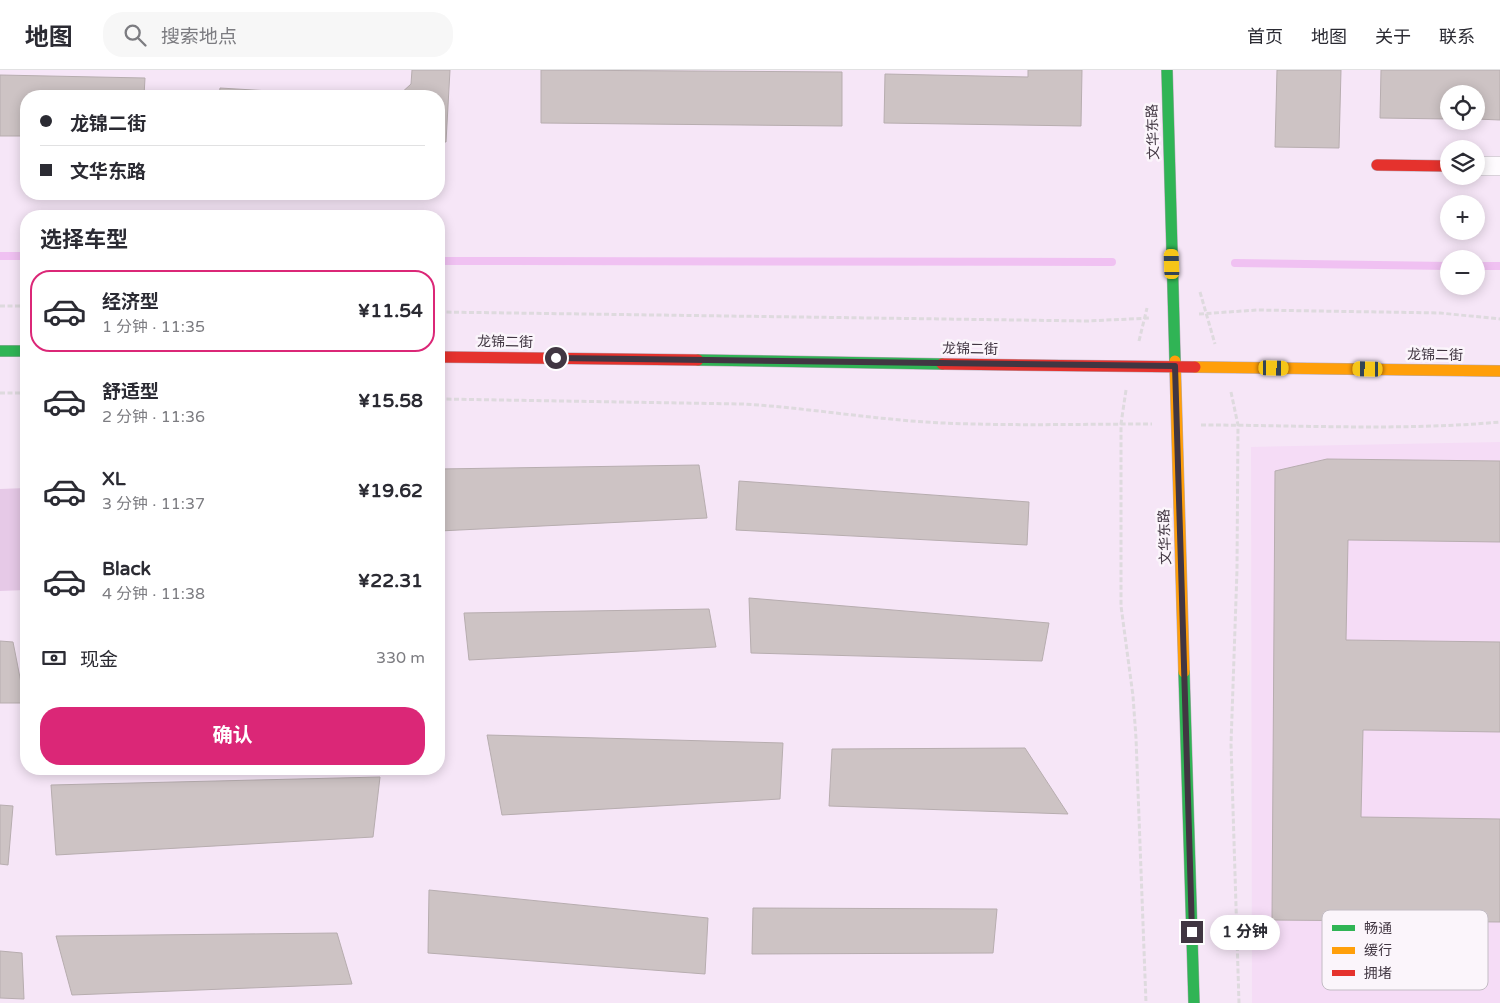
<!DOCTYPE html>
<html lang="zh">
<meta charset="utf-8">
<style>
body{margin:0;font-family:"Varela Round","Noto Sans SC",sans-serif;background:#f7f7f7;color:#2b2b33;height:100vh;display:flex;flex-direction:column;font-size:19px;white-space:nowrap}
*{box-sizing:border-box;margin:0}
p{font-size:16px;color:#7c7c81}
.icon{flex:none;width:28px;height:28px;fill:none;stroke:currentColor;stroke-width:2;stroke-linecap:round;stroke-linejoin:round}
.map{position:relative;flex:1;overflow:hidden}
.panel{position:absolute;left:20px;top:140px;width:425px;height:565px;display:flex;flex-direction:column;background:#fff;border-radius:20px;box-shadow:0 2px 12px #0003}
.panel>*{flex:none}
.top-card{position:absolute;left:20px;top:20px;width:425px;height:110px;border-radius:20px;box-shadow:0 2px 12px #0003;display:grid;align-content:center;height:110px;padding:0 20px;background:#fff}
.controls{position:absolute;left:1440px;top:15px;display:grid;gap:10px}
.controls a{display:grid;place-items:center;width:45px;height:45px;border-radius:50%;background:#fff;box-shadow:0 2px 12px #0003;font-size:25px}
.end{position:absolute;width:22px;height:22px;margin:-11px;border:6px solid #413642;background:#fff;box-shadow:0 0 0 2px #fff}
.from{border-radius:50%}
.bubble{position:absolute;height:35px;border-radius:18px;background:#fff;box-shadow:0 2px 12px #0003;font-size:16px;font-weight:700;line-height:35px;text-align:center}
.car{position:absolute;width:15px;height:30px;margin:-15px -8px;border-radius:6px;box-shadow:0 0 4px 1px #0007;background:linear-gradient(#f5c518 24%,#345 0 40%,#f5c518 0 76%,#345 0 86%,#f5c518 0)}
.top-card b{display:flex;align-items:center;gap:18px;height:48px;font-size:19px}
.top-card b+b{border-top:1px solid #e1e1e2}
.top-card i{width:12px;height:12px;background:#2b2b33}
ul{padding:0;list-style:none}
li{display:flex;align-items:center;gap:15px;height:82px;margin:0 10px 8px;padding:0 10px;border:2px solid transparent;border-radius:20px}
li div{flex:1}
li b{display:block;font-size:19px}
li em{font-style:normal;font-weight:700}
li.on{border-color:#db2777}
li>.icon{width:45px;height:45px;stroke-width:1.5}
h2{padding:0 20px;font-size:22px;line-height:60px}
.pay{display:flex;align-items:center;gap:12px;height:55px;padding:0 20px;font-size:19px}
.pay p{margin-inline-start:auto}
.primary-button{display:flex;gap:10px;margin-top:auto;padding:10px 20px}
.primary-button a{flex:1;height:58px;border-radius:20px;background:#db2777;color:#fff;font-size:20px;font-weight:700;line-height:58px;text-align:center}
header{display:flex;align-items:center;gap:30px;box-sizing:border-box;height:70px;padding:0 25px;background:#fff;border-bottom:1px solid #e1e1e2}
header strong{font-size:24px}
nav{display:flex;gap:28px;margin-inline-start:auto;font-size:18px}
.search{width:350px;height:45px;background:#f7f7f7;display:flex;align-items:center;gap:12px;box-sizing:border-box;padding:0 18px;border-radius:20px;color:#7c7c81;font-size:19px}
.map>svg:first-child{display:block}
.built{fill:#f5dcf6}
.green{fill:#e6c9e7}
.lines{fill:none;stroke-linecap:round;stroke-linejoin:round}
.stream{stroke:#f0c1f2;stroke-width:8}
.building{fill:#cdc3c4;stroke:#b7adaf}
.street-casing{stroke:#b5a9b6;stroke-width:20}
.fast-casing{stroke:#b5a9b6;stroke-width:12}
.slow-casing{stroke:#b5a9b6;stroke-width:12}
.jam-casing{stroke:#b5a9b6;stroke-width:12}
.path{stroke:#dedade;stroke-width:3;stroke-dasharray:5 2.5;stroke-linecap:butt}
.street{stroke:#fefbfe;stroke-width:19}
.fast{stroke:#30b455;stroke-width:11}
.slow{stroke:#ff9f0a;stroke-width:11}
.jam{stroke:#e5322d;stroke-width:11}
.route{stroke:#413642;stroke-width:6}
.labels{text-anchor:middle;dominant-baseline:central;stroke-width:5;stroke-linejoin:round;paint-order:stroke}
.street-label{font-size:14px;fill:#413642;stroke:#fbf5fb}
.key{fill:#fbf5fb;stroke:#c3bcc4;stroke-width:1}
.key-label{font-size:14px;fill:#413642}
</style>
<header>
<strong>地图</strong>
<div class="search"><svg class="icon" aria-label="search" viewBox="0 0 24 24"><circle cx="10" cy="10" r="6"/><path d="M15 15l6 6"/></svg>搜索地点</div>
<nav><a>首页</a><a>地图</a><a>关于</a><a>联系</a></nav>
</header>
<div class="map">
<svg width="1500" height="933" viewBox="0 0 1500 933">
<rect width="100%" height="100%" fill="#f6e6f7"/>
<path class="built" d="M1500,372V933H1252L1251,377Z"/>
<path class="green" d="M26,418V520L0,521V419Z"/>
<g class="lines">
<path class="stream" d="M0,186H26
M439,191L1112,192
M1235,193L1449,196
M1476,196H1500"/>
</g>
<path class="building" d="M412,0H450L446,72H439V26H398L411,14Z
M541,0L842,2V56L541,53Z
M1028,0H1082L1081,56L884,53L885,4L1028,7Z
M1277,0H1341L1339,78L1275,77Z
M1381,0H1500V50L1476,49V24H1449V49L1380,48Z
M0,5L145,8L144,26H26V66H0Z
M220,18L353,26H219Z
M1327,389L1500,391V472L1348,470L1346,570L1500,572V662L1363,660L1361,747L1500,749V852L1272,850L1275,401Z
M699,395L707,448L439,461V399Z
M739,411L1029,432L1027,475L736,460Z
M749,528L1049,553L1042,591L751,583Z
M709,539L716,577L469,590L464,543Z
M0,571L13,572L25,633H0Z
M487,665L783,673L780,729L502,745Z
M1025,678L1068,744L829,736L832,679Z
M380,707L373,767L56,785L51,715Z
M0,735L13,736L8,795L0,794Z
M429,820L708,848L705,904L428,883Z
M753,838L997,839L993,883L752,884Z
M337,863L352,914L72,925L56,866Z
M0,881L22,883L24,929L0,928Z"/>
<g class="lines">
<defs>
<path id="street" d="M1476,96H1500"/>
<path id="fast" d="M1167,0L1175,291
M0,281H26
M698,290L942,294
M1184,602L1194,933"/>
<path id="slow" d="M1175,291L1184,602
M1195,297L1500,301"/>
<path id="jam" d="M1377,95L1449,96
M439,287L698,290
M942,294L1195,297"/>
</defs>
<use href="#street" class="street-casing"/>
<use href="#fast" class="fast-casing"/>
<use href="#slow" class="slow-casing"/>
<use href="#jam" class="jam-casing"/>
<path class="path" d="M1200,222L1215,274
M0,236H26
M439,242L1088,251L1150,248
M1199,244L1257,240L1440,243L1500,249
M1139,271L1147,238
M1126,320L1121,354V536L1133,626L1136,668L1146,933
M1231,322L1238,355L1237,500L1231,674L1239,933
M0,323H26
M439,329L743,334C810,338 876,350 943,353C1013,356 1083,354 1152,354
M1201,355C1300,355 1401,361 1500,352"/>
<use href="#street" class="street"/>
<use href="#fast" class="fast"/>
<use href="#slow" class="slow"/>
<use href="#jam" class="jam"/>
</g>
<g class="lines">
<path class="route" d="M556,288L1175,296L1192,862"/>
</g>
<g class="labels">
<g class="street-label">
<text transform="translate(1153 62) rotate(-92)">文华东路</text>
<text transform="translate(505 272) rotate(1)">龙锦二街</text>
<text transform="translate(970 279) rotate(1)">龙锦二街</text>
<text transform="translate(1435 285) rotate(1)">龙锦二街</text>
<text transform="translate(1165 467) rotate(-92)">文华东路</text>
</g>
</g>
<rect x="1322" y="840" width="166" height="80" rx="8" class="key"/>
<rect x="1332" y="855" width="23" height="6" fill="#30b455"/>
<rect x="1332" y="877" width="23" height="7" fill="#ff9f0a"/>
<rect x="1332" y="900" width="23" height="6" fill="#e5322d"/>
<g class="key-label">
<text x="1364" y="863">畅通</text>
<text x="1364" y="885">缓行</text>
<text x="1364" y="908">拥堵</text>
</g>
</svg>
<div class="controls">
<a><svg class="icon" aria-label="locate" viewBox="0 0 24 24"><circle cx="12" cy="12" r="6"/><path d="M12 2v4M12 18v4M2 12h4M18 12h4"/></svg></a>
<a><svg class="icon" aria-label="layers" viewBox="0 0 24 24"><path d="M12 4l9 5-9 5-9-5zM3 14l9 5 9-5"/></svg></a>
<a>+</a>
<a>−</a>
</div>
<i class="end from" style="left:556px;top:288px"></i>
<i class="end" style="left:1192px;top:862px"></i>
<div class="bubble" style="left:1210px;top:845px;width:70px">1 分钟</div>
<i class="car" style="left:1172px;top:194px;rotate:358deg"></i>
<i class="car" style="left:1274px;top:298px;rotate:91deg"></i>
<i class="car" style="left:1368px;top:299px;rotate:271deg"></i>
<div class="top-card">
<b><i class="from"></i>龙锦二街</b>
<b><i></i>文华东路</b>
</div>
<section class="panel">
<h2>选择车型</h2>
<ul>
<li class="on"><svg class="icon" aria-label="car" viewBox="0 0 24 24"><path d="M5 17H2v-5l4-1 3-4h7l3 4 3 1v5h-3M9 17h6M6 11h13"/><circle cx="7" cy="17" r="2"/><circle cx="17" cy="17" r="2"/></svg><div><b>经济型</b><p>1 分钟 · 11:35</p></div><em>¥11.54</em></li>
<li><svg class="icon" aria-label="car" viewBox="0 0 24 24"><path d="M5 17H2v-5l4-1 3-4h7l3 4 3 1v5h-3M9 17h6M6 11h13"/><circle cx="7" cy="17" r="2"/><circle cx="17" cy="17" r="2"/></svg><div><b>舒适型</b><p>2 分钟 · 11:36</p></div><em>¥15.58</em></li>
<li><svg class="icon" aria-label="car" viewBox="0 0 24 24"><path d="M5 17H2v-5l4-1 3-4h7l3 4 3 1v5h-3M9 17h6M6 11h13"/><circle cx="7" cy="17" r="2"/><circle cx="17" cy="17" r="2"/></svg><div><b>XL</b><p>3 分钟 · 11:37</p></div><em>¥19.62</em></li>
<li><svg class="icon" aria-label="car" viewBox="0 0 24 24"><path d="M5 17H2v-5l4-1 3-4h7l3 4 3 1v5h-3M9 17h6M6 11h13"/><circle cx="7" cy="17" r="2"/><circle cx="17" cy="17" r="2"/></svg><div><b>Black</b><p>4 分钟 · 11:38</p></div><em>¥22.31</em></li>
</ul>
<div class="pay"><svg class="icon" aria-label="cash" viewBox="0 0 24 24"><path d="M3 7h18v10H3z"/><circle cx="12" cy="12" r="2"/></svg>现金<p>330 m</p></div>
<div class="primary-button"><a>确认</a></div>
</section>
</div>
